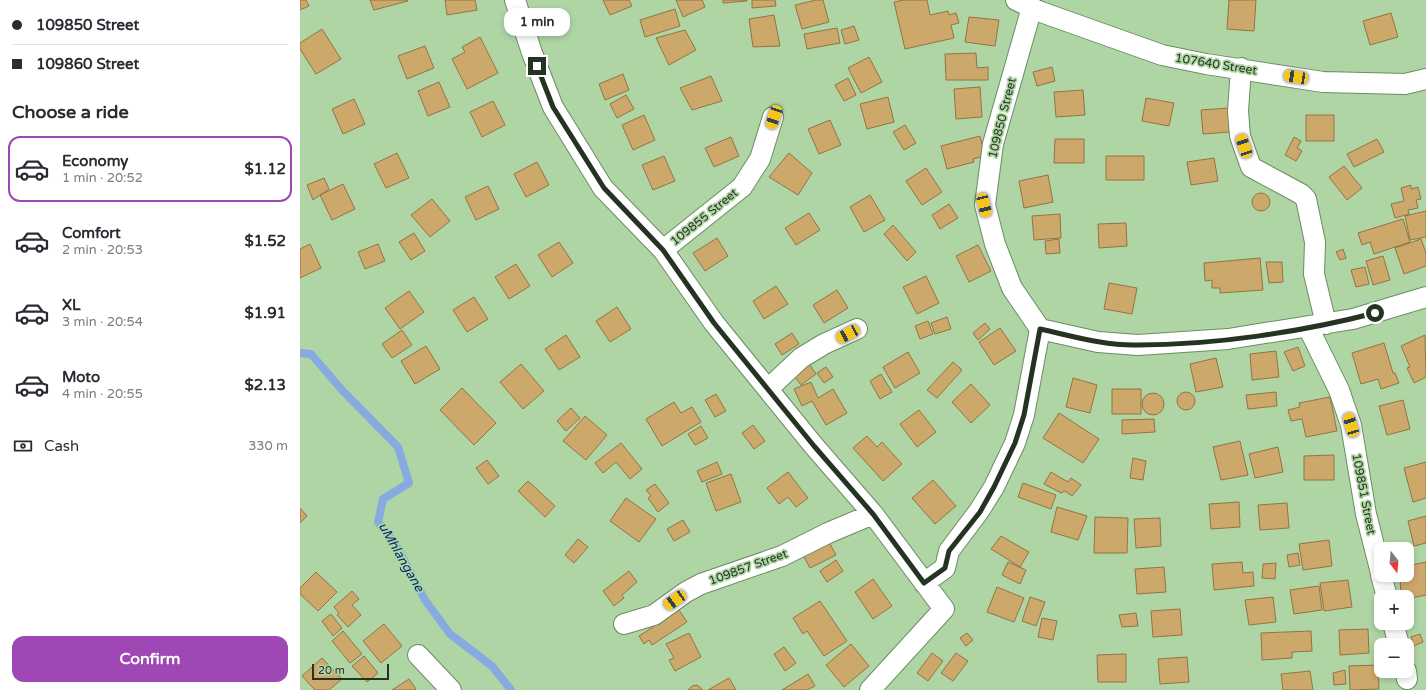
<!DOCTYPE html>
<meta charset="utf-8">
<style>
body{margin:0;font-family:"Varela Round",sans-serif;background:#f2f2f3;color:#2b2b33;height:100vh;display:flex;flex-direction:column;font-size:15px;white-space:nowrap}
*{box-sizing:border-box;margin:0}
p{font-size:13px;color:#7c7c81}
.icon{flex:none;width:22px;height:22px;fill:none;stroke:currentColor;stroke-width:2;stroke-linecap:round;stroke-linejoin:round}
.map{position:relative;flex:1;overflow:hidden}
.drawer{display:flex;flex-direction:column;background:#fff;width:300px}
.drawer>*{flex:none}
.guide{display:grid;align-content:center;height:88px;padding:0 12px;background:#fff}
.needle{width:26px;rotate:164deg}
.fabs{position:absolute;left:1074px;top:542px;display:grid;gap:8px}
.fabs a{display:grid;place-items:center;width:40px;height:40px;border-radius:8px;background:#fff;box-shadow:0 2px 6px #0003;font-size:20px}
.scale{position:absolute;left:12px;bottom:10px;width:77px;box-sizing:border-box;padding-left:4px;border:2px solid #253422;border-top:0;font-size:11px;line-height:14px;white-space:nowrap;color:#253422;-webkit-text-stroke:3px #afd5a5;paint-order:stroke}
.end{position:absolute;width:18px;height:18px;margin:-9px;border:5px solid #253422;background:#fff;box-shadow:0 0 0 2px #fff}
.from{border-radius:50%}
.bubble{position:absolute;height:28px;border-radius:12px;background:#fff;box-shadow:0 2px 6px #0003;font-size:13px;font-weight:800;line-height:28px;text-align:center}
.car{position:absolute;width:12px;height:24px;margin:-12px -6px;border-radius:5px;box-shadow:0 0 3px 1px #0007;background:linear-gradient(#f5c518 24%,#345 0 40%,#f5c518 0 76%,#345 0 86%,#f5c518 0)}
.guide b{display:flex;align-items:center;gap:14px;height:38px;font-size:15px}
.guide b+b{border-top:1px solid #e1e1e2}
.guide i{width:10px;height:10px;background:#2b2b33}
ul{padding:0;list-style:none}
li{display:flex;align-items:center;gap:12px;height:66px;margin:0 8px 6px;padding:0 4px;border:2px solid transparent;border-radius:12px}
li div{flex:1}
li b{display:block;font-size:15px}
li em{font-style:normal;font-weight:800}
li.selected{border-color:#9f48b5}
li>.icon{width:36px;height:36px;stroke-width:1.5}
h2{padding:0 12px;font-size:18px;line-height:48px}
.pay{display:flex;align-items:center;gap:10px;height:44px;padding:0 12px;font-size:15px}
.pay p{margin-inline-start:auto}
.primary-button{display:flex;gap:8px;margin-top:auto;padding:8px 12px}
.primary-button a{flex:1;height:46px;border-radius:12px;background:#9f48b5;color:#fff;font-size:16px;font-weight:800;line-height:46px;text-align:center}
main{display:flex;flex:1;min-height:0}
.map>svg:first-child{display:block}
.lines{fill:none;stroke-linecap:round;stroke-linejoin:round}
.stream{stroke:#87aae1;stroke-width:8}
.building{fill:#cda86b;stroke:#927443}
.minor-casing{stroke:#6a8d61;stroke-width:22}
.minor{stroke:#fff;stroke-width:20}
.route{stroke:#253422;stroke-width:5}
.labels{text-anchor:middle;dominant-baseline:central;stroke-width:3.5;stroke-linejoin:round;paint-order:stroke}
.street-label{font-size:12px;fill:#253422;stroke:#afd5a5}
.water-label{font-size:13px;font-style:italic;fill:#032e6e;stroke:#afd5a5}
</style>
<main>
<section class="drawer">
<div class="guide">
<b><i class="from"></i>109850 Street</b>
<b><i></i>109860 Street</b>
</div>
<h2>Choose a ride</h2>
<ul>
<li class="selected"><svg class="icon" aria-label="car" viewBox="0 0 24 24"><path d="M5 17H2v-5l4-1 3-4h7l3 4 3 1v5h-3M9 17h6M6 11h13"/><circle cx="7" cy="17" r="2"/><circle cx="17" cy="17" r="2"/></svg><div><b>Economy</b><p>1 min · 20:52</p></div><em>$1.12</em></li>
<li><svg class="icon" aria-label="car" viewBox="0 0 24 24"><path d="M5 17H2v-5l4-1 3-4h7l3 4 3 1v5h-3M9 17h6M6 11h13"/><circle cx="7" cy="17" r="2"/><circle cx="17" cy="17" r="2"/></svg><div><b>Comfort</b><p>2 min · 20:53</p></div><em>$1.52</em></li>
<li><svg class="icon" aria-label="car" viewBox="0 0 24 24"><path d="M5 17H2v-5l4-1 3-4h7l3 4 3 1v5h-3M9 17h6M6 11h13"/><circle cx="7" cy="17" r="2"/><circle cx="17" cy="17" r="2"/></svg><div><b>XL</b><p>3 min · 20:54</p></div><em>$1.91</em></li>
<li><svg class="icon" aria-label="car" viewBox="0 0 24 24"><path d="M5 17H2v-5l4-1 3-4h7l3 4 3 1v5h-3M9 17h6M6 11h13"/><circle cx="7" cy="17" r="2"/><circle cx="17" cy="17" r="2"/></svg><div><b>Moto</b><p>4 min · 20:55</p></div><em>$2.13</em></li>
</ul>
<div class="pay"><svg class="icon" aria-label="cash" viewBox="0 0 24 24"><path d="M3 7h18v10H3z"/><circle cx="12" cy="12" r="2"/></svg>Cash<p>330 m</p></div>
<div class="primary-button"><a>Confirm</a></div>
</section>
<div class="map">
<svg width="1126" height="690" viewBox="0 0 1126 690">
<rect width="100%" height="100%" fill="#afd5a5"/>
<g class="lines">
<path class="stream" d="M0,353L11,354L42,390L98,447L109,483L83,499L78,522L96,545L125,600L150,634L192,666L211,690"/>
</g>
<path class="building" d="M0,0H6L9,6L0,10Z
M70,0H107L108,1L74,10Z
M145,0H175L177,10L147,15Z
M303,0H329L332,6L310,15Z
M376,0H402L405,7L383,17Z
M423,0H447V1L423,3Z
M452,0H475L476,6L452,8Z
M516,0H523L529,22L502,29L495,5Z
M604,0H627L630,15L648,11L649,15L656,13L659,23L651,25L654,38L605,49L594,2Z
M929,0H956L954,31L927,29Z
M375,9L380,26L345,37L340,20Z
M1091,13L1098,37L1070,45L1063,21Z
M474,15L480,46L453,47L449,19Z
M669,17L699,20L695,46L665,42Z
M554,26L559,40L545,44L541,30Z
M537,28L540,43L507,49L504,34Z
M22,29L41,59L16,74L0,49V43Z
M385,30L396,50L369,65L356,38Z
M180,37L198,73L167,89L152,59L165,52L162,47Z
M125,46L134,68L107,79L98,56Z
M676,53L677,68L688,67V80H646L645,54Z
M569,57L582,82L561,93L548,68Z
M752,67L755,81L737,86L733,72Z
M323,74L329,90L305,100L299,84Z
M411,76L422,101L392,110L380,88Z
M548,78L556,95L544,101L535,85Z
M139,82L150,107L128,116L118,91Z
M680,87L682,117L656,119L654,89Z
M783,90L785,115L756,117L754,92Z
M326,95L334,109L317,118L310,104Z
M588,97L594,122L567,129L560,104Z
M846,98L874,103L869,126L842,121Z
M54,99L65,124L43,134L32,109Z
M193,101L205,125L182,137L170,112Z
M929,108L930,132L903,134L901,110Z
M344,115L355,140L333,150L322,125Z
M1006,115H1034V141H1006Z
M530,120L541,145L519,154L508,129Z
M605,125L616,143L604,150L593,132Z
M680,136L685,156L673,159L674,162L647,169L641,146Z
M431,137L439,156L414,167L405,148Z
M994,137L1001,141L997,148L1002,151L996,161L985,155Z
M755,139H784V163H754Z
M1077,139L1084,152L1054,167L1047,154Z
M97,153L109,178L86,188L74,164Z
M489,153L512,173L498,195L469,177Z
M364,156L375,181L353,190L342,165Z
M806,156H844V180H806Z
M914,158L918,181L891,185L887,162Z
M237,162L249,185L226,197L214,174Z
M1044,166L1062,188L1047,200L1029,177Z
M626,168L642,192L622,205L606,181Z
M748,175L753,202L724,208L719,181Z
M24,178L29,189L13,200L7,185Z
M43,184L55,209L32,220L20,195Z
M1111,185V189L1118,187L1121,199L1116,200L1118,208L1108,210L1109,214L1095,218L1091,204L1104,201L1101,188Z
M188,186L199,209L176,220L165,197Z
M952 202a9 9 0 1 1 18 0a9 9 0 1 1-18 0Z
M570,195L585,220L564,232L550,207Z
M132,199L150,221L130,237L111,215Z
M649,204L658,218L640,229L632,215Z
M1126,211V237L1110,240L1105,216Z
M509,213L520,230L496,245L485,228Z
M760,214L761,238L734,240L732,216Z
M1103,219L1110,242L1074,254L1070,242L1062,245L1058,233Z
M826,223L827,246L799,248L798,224Z
M593,225L616,252L607,261L584,234Z
M114,233L125,251L111,260L99,242Z
M417,238L428,256L405,271L393,253Z
M759,239L760,253L746,254L745,241Z
M1121,239L1126,253V266L1104,274L1095,248Z
M259,242L273,263L252,277L238,255Z
M10,244L21,268L0,278V249Z
M78,244L85,261L65,269L58,252Z
M678,245L691,271L669,282L656,256Z
M1043,249L1046,258L1040,260L1036,252Z
M1083,256L1090,280L1073,285L1066,261Z
M960,258L963,290L920,293V288H912V280L905,281L904,263Z
M966,262H982L983,282L969,283Z
M216,264L230,286L209,299L195,277Z
M1065,267L1069,284L1056,287L1051,270Z
M626,276L639,303L617,314L603,287Z
M809,283L837,288L832,314L804,309Z
M476,286L488,304L464,319L453,301Z
M537,290L548,308L524,323L513,305Z
M109,291L124,312L100,329L85,308Z
M174,297L188,319L167,332L153,310Z
M317,307L331,329L310,342L296,321Z
M647,317L651,329L635,334L631,323Z
M628,321L633,334L620,339L615,326Z
M685,323L690,329L678,340L673,333Z
M700,328L716,351L694,365L679,342Z
M102,330L112,345L92,358L82,344Z
M492,333L499,344L482,355L475,344Z
M266,335L280,357L259,370L245,349Z
M1125,335L1126,377L1114,383L1107,368L1110,367L1101,346Z
M1084,343L1093,373H1095L1099,383L1081,389L1078,379L1061,384L1052,353Z
M126,346L140,369L115,384L101,361Z
M998,347L1005,366L993,371L984,352Z
M976,351L979,377L952,380L950,354Z
M608,352L620,373L595,388L583,367Z
M916,358L923,387L896,392L890,364Z
M508,362L516,374L501,385L492,373Z
M653,362L662,370L637,398L627,390Z
M221,364L244,391L223,409L200,382Z
M526,367L533,377L524,383L517,373Z
M581,374L592,392L580,399L570,381Z
M773,378L797,385L790,413L766,407Z
M511,382L518,398L533,389L547,413L526,425L512,401L502,406L494,389Z
M671,384L690,405L671,423L652,402Z
M162,388L196,423L174,445L140,410Z
M812,389H841V414H812Z
M976,392L977,406L948,409L946,395Z
M877 401a9 9 0 1 1 18 0a9 9 0 1 1-18 0Z
M842 404a11 11 0 1 1 22 0a11 11 0 1 1-22 0Z
M416,394L426,411L415,417L405,400Z
M1030,397L1037,431L1006,437L1002,419L991,421L988,410L1000,407L999,403Z
M1103,400L1110,429L1087,435L1079,406Z
M374,402L381,413L392,407L401,422L362,446L346,419Z
M271,408L280,418L266,431L257,421Z
M619,410L636,432L617,447L600,424Z
M759,413L799,439L783,463L743,438Z
M285,416L307,435L286,460L263,441Z
M854,419L855,432L822,434V420Z
M453,425L465,441L454,449L442,433Z
M401,426L408,438L395,445L388,434Z
M567,436L577,447L582,442L602,464L583,481L553,448Z
M940,441L948,475L921,480L913,447Z
M321,443L342,469L330,479L316,462L303,473L295,463Z
M978,447L983,472L955,478L949,454Z
M1034,455V480H1004V456Z
M833,458L846,461L843,480L830,478Z
M187,460L199,476L188,484L176,468Z
M417,462L422,474L402,482L397,471Z
M1126,462V498L1113,502L1104,468Z
M488,472L508,498L496,507L488,497L479,504L467,488Z
M751,472L768,482L771,478L781,485L772,496L765,491L761,493L744,484Z
M431,474L441,502L416,511L406,483Z
M633,480L656,506L635,524L612,498Z
M228,481L255,506L245,517L218,491Z
M723,483L756,495L751,509L718,497Z
M355,484L369,503L358,512L348,498L351,496L346,490Z
M326,498L356,519L339,542L310,521Z
M939,502L940,527L911,529L909,504Z
M987,503L989,528L960,530L958,505Z
M757,507L787,516L778,540L751,532Z
M0,508L7,516L0,523Z
M1126,516V543L1114,546L1108,521Z
M795,517L828,518L827,553H794Z
M860,518L861,546L836,548L834,519Z
M383,520L390,532L374,541L367,529Z
M701,536L729,552L720,567L691,549Z
M278,539L288,547L274,563L265,555Z
M1029,540L1032,566L1003,570L999,544Z
M529,542L536,555L510,568L503,555Z
M998,553L1000,565L989,567L987,555Z
M536,560L543,571L527,582L520,571Z
M708,562L726,570L720,584L702,575Z
M942,562L943,573L953,572L954,586L914,590L912,564Z
M1126,562V595L1107,599V597H1101L1100,575H1107V566Z
M976,563L975,579L962,578L963,564Z
M864,567L866,592L837,594L835,569Z
M329,571L337,582L322,595L324,598L314,606L303,591Z
M16,572L37,592L18,611L0,594V588Z
M573,579L592,606L573,619L555,592Z
M1048,580L1052,607L1024,611L1020,583Z
M1019,586L1022,610L994,614L990,590Z
M697,587L724,598L714,622L687,612Z
M52,591L59,599L52,605L61,615L48,627L37,615L39,613L34,607Z
M730,597L745,602L736,626L722,621Z
M973,597L976,622L949,625L945,600Z
M520,601L547,641L524,656L507,631L503,634L493,618Z
M880,609L882,635L853,637L851,611Z
M379,610L387,622L352,645L349,640L344,644L339,636Z
M836,613L838,626L822,627L819,615Z
M31,614L42,628L33,636L22,621Z
M742,618L757,621L753,640L738,637Z
M84,624L102,646L81,663L63,641Z
M1068,629L1069,653L1040,655L1039,630Z
M43,631L62,654L50,663L32,641Z
M1011,631L1012,651L992,652V658L962,660L961,633Z
M389,633L401,657L375,671L369,660L374,658L366,644Z
M667,633L673,640L666,646L660,638Z
M1120,634L1123,642L1114,646L1111,637Z
M551,644L569,666L544,687L526,665Z
M484,647L496,663L485,671L474,654Z
M632,653L643,661L628,681L617,673Z
M656,653L668,661L653,681L641,673Z
M826,654V682H798L797,655Z
M64,656L78,673L67,682L52,666Z
M887,657L889,682L860,684L858,659Z
M22,658L42,679L29,690H15L2,676Z
M1078,665L1079,689L1050,690L1049,666Z
M1045,670L1046,684L1034,685L1033,673Z
M1010,671L1013,690H983L981,674Z
M508,674L515,686L507,690H482Z
M429,678L436,690H408Z
M109,679L116,689L115,690H92Z
M397,685L403,690H388L392,686Z"/>
<g class="lines">
<defs>
<path id="minor" d="M215,0L232,53L253,107L303,188L363,250L414,323L514,446L573,514L644,609L570,690
M716,0L741,12L862,55L906,64L1023,82L1105,84L1126,79
M732,7L693,144L685,205L695,244L712,288L740,329L798,342L838,345L928,339L1053,319L1126,297
M941,68L938,111L940,136L951,167L1001,194L1006,199L1015,242L1014,274L1026,324
M363,250L442,187L460,159L473,117
M1008,327L1039,390L1051,425L1066,514L1081,573
M469,388L501,358L524,344L557,329
M1081,575L1087,597
M624,583L645,568L649,551L679,511L694,487L715,443L724,415L740,329
M1093,623L1099,645
M324,624L354,615L386,592L401,584L482,556L528,533L573,514
M118,655L151,690
M1106,671L1107,679"/>
</defs>
<use href="#minor" class="minor-casing"/>
<use href="#minor" class="minor"/>
</g>
<g class="lines">
<path class="route" d="M237,66L253,107L304,188L363,250L414,323L514,446L573,514L624,583L645,568L649,551L680,512L694,487L715,443L724,415L740,329C772,336 805,346 838,345C915,345 1001,332 1075,313"/>
</g>
<g class="labels">
<g class="street-label">
<text transform="translate(916 64) rotate(9)">107640 Street</text>
<text transform="translate(702 118) rotate(-76)">109850 Street</text>
<text transform="translate(404 217) rotate(-39)">109855 Street</text>
<text transform="translate(1064 494) rotate(79)">109851 Street</text>
<text transform="translate(448 567) rotate(-20)">109857 Street</text>
</g>
<g class="water-label">
<text transform="translate(101 557) rotate(60)">uMhlangane</text>
</g>
</g>
</svg>
<div class="fabs">
<a><svg class="needle" viewBox="-14 -14 28 28"><path d="M0-13l5 13h-10z" fill="#e53935"/><path d="M0 13l5-13h-10z" fill="#7c7c81"/></svg></a>
<a>+</a>
<a>−</a>
</div>
<div class="scale">20 m</div>
<i class="end from" style="left:1075px;top:313px"></i>
<i class="end" style="left:237px;top:66px"></i>
<div class="bubble" style="left:204px;top:8px;width:66px">1 min</div>
<i class="car" style="left:996px;top:77px;rotate:279deg"></i>
<i class="car" style="left:474px;top:117px;rotate:198deg"></i>
<i class="car" style="left:944px;top:146px;rotate:341deg"></i>
<i class="car" style="left:684px;top:205px;rotate:166deg"></i>
<i class="car" style="left:548px;top:334px;rotate:242deg"></i>
<i class="car" style="left:1051px;top:425px;rotate:343deg"></i>
<i class="car" style="left:375px;top:600px;rotate:235deg"></i>
</div>
</main>
